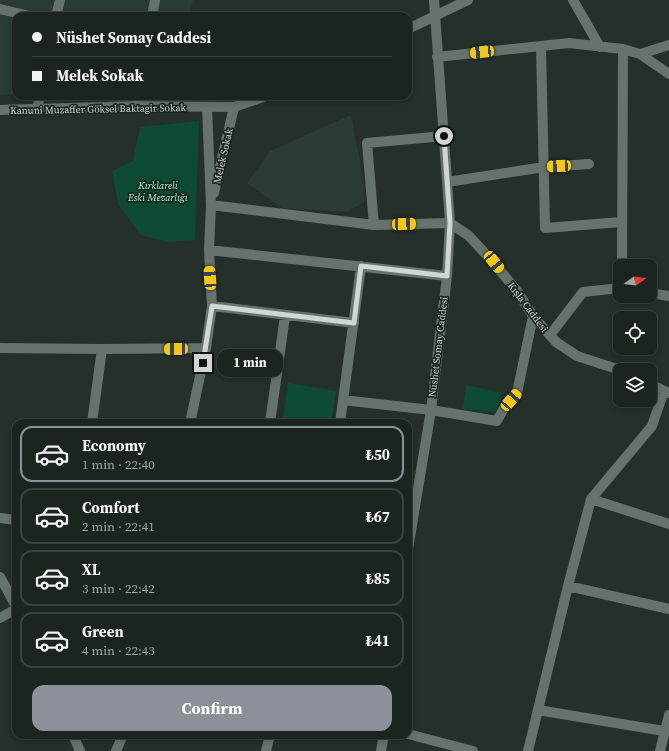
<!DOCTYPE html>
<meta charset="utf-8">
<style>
body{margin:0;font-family:"Source Serif 4",serif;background:#252c29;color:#f1f3f6;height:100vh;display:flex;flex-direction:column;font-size:15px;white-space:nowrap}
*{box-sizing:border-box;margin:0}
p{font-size:13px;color:#a0a4a5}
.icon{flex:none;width:22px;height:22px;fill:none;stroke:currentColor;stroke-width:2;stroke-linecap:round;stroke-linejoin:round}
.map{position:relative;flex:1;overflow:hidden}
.panel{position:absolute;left:12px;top:419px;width:400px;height:320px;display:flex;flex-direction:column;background:#1c2420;border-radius:12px;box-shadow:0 2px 6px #0003,0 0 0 1px #3a413e}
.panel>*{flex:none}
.top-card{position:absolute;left:12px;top:12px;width:400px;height:88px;border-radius:12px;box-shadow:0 2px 6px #0003,0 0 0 1px #3a413e;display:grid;align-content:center;height:88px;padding:0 20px;background:#1c2420}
.needle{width:26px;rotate:75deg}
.fabs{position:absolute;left:613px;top:259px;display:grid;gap:8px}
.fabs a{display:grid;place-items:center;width:44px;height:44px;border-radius:8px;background:#1c2420;box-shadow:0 2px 6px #0003,0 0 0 1px #3a413e;font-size:20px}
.end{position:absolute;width:18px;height:18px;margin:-9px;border:5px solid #d0d7d3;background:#111;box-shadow:0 0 0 2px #111}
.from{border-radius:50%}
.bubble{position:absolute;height:28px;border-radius:12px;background:#1c2420;box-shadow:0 2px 6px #0003,0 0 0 1px #3a413e;font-size:13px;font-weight:700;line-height:28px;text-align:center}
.car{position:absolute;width:12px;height:24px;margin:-12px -6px;border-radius:5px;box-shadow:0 0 3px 1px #0007;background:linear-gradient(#f5c518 24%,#345 0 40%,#f5c518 0 76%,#345 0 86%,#f5c518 0)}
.top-card b{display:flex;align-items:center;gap:14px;height:38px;font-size:15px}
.top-card b+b{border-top:1px solid #3a413e}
.top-card i{width:10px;height:10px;background:#f1f3f6}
ul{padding:7px 0 0;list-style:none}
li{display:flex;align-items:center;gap:12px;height:56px;margin:0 8px 6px;padding:0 12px;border:2px solid #3a413e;border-radius:12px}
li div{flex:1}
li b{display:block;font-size:15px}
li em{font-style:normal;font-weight:700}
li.active{border-color:#8c9099}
li>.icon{width:36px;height:36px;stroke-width:1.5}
.primary-button{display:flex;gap:8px;margin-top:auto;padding:8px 20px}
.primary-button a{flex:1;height:46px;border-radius:12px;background:#8c9099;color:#fff;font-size:16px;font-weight:700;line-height:46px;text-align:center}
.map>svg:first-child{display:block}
.built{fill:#293b32}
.green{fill:#0e4b33}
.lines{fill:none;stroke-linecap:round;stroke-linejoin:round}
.minor{stroke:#66736c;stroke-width:10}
.tertiary{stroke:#66736c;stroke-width:10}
.route{stroke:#d0d7d3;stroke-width:5}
.labels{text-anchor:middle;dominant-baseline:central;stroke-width:3.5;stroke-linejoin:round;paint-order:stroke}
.street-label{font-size:10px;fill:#d0d7d3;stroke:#1b2621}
.park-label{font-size:10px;font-style:italic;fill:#9bfccc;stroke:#1b2621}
</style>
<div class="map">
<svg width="669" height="751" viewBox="0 0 669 751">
<rect width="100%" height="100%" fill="#25302a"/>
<path class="built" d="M0,0H193L189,16H16V94L0,95Z
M351,115L365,189L364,202L347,212L282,208L247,183L270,151Z"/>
<path class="green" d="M199,121L195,240L169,242L141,235L118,204L112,171L133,161L140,127Z
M288,383L336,391L331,423H309L283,419Z
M466,385L502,393L496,412L463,409Z"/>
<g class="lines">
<path class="minor" d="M573,0L600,47
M0,9L30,16
M56,16L60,0
M152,16L155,0
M541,46L545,228L621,222
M640,54L669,45
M437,57L569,43L623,49L640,54L669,74
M136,106L138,96
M37,109L40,96
M447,182L544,167L589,164
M214,193L234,107
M211,205L374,225L450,223L469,236L493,262L517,291L533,316L556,342L577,356L620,370
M374,225L367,143L444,136
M209,250L447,276
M622,266L623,49
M650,293L669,296
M212,306L354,323
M550,335L583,292L620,288
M0,348L102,349L206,348
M650,384L669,393
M343,400L431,410L497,421L504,408L517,393L533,316
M92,423L102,349
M190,423L206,348L212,306L209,250L211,205L207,107
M270,423L285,316
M340,423L361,266
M591,499L669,524
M0,518L16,520
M0,577L16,606
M568,586L669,609
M0,618L16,609
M538,710L664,731
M73,735L80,751
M116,751L123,735
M266,751L270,735
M528,751L568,586L591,499L652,426L664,391
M660,751L669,715"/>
<path class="tertiary" d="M408,29L468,0
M0,110L136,106L234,107L266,96
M408,549L431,410L447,276L450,223L434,0
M408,734L473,751
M381,751L384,735"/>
</g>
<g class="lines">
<path class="route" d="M203,363L212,306L354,323L361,266L447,276L450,223L444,136"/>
</g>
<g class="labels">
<g class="street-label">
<text transform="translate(98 109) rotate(-1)">Kanuni Muzaffer Göksel Baktagir Sokak</text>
<text transform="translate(223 156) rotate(-77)">Melek Sokak</text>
<text transform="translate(528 307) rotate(53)">Kışla Caddesi</text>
<text transform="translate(438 347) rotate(-83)">Nüshet Somay Caddesi</text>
</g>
<g class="park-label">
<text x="158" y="185">Kırklareli<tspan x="158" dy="12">Eski Mezarlığı</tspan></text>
</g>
</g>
</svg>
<div class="fabs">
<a><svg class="needle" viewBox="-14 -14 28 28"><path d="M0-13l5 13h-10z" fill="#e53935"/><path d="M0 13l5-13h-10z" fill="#a0a4a5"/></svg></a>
<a><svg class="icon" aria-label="locate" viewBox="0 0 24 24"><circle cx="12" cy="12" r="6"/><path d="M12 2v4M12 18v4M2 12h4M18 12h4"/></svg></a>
<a><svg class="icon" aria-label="layers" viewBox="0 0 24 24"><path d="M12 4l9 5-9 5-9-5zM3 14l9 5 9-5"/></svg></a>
</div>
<i class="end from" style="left:444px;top:136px"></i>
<i class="end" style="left:203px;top:363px"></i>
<div class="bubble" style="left:217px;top:349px;width:66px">1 min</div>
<i class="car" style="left:482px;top:52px;rotate:263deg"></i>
<i class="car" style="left:559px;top:166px;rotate:267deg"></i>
<i class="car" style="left:404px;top:224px;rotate:88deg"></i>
<i class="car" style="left:494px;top:262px;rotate:141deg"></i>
<i class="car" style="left:210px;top:278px;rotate:356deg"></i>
<i class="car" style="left:176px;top:349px;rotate:269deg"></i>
<i class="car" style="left:511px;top:400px;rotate:41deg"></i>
<div class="top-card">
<b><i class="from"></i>Nüshet Somay Caddesi</b>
<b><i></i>Melek Sokak</b>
</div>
<section class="panel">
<ul>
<li class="active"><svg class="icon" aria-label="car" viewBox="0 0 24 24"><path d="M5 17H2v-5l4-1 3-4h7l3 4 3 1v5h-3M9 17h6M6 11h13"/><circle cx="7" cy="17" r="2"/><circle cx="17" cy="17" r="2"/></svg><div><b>Economy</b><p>1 min · 22:40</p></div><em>₺50</em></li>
<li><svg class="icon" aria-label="car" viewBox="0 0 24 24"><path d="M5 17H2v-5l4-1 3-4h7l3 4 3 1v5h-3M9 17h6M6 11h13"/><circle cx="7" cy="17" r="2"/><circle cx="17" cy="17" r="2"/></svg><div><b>Comfort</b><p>2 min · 22:41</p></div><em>₺67</em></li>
<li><svg class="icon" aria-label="car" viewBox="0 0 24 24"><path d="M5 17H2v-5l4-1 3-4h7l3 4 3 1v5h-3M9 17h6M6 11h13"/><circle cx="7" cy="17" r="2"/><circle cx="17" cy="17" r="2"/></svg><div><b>XL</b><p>3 min · 22:42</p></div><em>₺85</em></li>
<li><svg class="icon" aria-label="car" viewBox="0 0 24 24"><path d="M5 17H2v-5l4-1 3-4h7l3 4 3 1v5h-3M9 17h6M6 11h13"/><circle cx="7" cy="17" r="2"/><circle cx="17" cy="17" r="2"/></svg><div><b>Green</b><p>4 min · 22:43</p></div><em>₺41</em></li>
</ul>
<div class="primary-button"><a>Confirm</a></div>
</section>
</div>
